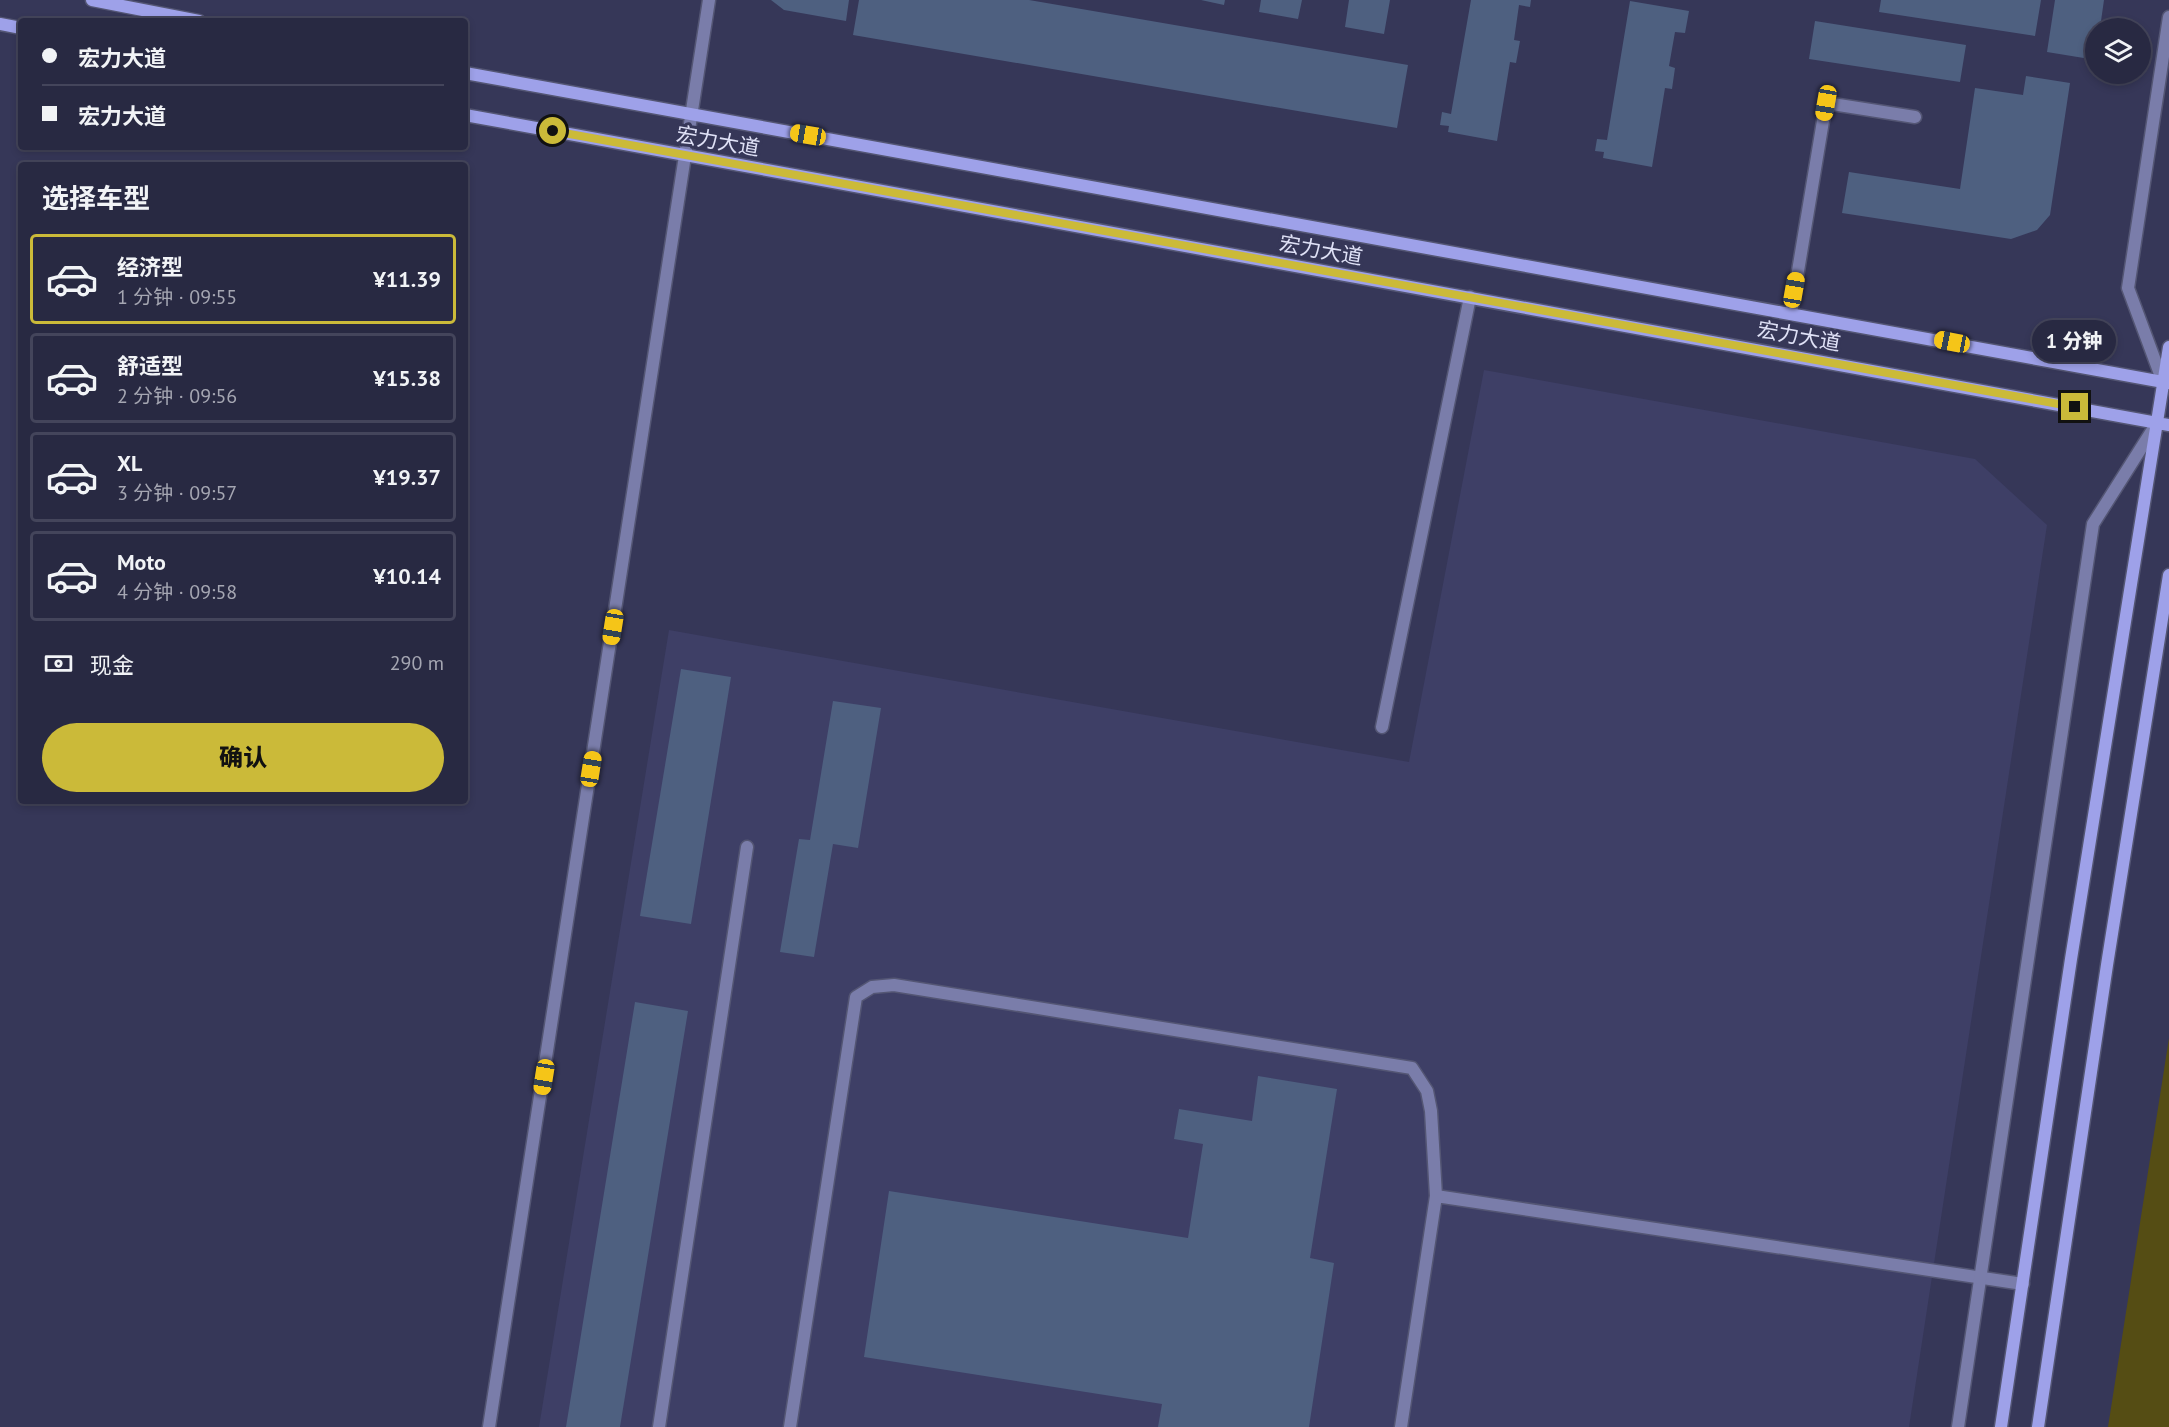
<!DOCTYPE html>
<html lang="zh">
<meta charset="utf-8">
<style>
body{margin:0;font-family:"PT Sans","Noto Sans SC",sans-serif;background:#34354d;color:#f1f3f6;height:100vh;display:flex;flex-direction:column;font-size:22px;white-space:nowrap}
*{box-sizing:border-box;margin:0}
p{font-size:20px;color:#a5a6b2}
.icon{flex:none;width:33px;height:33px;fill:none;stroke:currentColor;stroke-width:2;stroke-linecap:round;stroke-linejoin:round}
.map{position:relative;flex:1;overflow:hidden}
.details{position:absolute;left:18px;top:162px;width:450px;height:642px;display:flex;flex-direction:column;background:#282942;border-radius:6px;box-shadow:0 3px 9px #0003,0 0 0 2px #44455b}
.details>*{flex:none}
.top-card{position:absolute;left:18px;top:18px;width:450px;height:132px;border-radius:6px;box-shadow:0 3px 9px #0003,0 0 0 2px #44455b;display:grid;align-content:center;height:132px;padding:0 24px;background:#282942}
.controls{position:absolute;left:2085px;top:18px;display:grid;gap:12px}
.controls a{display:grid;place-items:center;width:66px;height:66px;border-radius:50%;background:#282942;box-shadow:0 3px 9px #0003,0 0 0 2px #44455b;font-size:30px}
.end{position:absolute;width:27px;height:27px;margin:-14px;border:8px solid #cbba39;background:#111;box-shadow:0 0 0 3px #111}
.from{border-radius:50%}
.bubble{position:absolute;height:42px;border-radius:21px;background:#282942;box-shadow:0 3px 9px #0003,0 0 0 2px #44455b;font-size:20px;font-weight:800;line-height:42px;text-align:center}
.car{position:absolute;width:18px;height:36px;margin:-18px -9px;border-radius:8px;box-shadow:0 0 4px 2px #0007;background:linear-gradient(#f5c518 24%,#345 0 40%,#f5c518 0 76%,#345 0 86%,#f5c518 0)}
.top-card b{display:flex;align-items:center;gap:21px;height:57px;font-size:22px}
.top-card b+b{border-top:2px solid #44455b}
.top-card i{width:15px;height:15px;background:#f1f3f6}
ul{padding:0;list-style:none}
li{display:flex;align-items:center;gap:18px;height:90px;margin:0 12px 9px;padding:0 12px;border:3px solid #44455b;border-radius:6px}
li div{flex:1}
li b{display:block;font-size:22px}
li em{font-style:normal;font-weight:800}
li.active{border-color:#cbba39}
li>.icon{width:54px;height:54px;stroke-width:1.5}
h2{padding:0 24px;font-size:27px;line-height:72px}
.pay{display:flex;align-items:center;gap:15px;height:66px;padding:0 24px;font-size:22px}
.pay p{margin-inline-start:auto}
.action{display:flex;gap:12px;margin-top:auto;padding:12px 24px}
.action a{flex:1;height:69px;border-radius:36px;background:#cbba39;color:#111;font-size:24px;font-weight:800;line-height:69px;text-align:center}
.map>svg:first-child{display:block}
.built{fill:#3e3f66}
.green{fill:#554d14}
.building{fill:#4e6080}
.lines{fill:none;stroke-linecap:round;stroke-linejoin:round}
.service-casing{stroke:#545674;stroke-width:15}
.minor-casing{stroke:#545674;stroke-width:15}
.tertiary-casing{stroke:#545674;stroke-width:15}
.secondary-casing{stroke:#545674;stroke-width:15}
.service{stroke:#7a7daa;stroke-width:12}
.minor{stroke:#7a7daa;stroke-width:12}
.tertiary{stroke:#7a7daa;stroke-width:12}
.secondary{stroke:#9ea1e9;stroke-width:12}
.route{stroke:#cbba39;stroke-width:8}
.labels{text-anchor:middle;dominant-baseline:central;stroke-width:6;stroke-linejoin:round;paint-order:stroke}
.street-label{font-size:21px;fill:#dfe1f6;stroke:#363758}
</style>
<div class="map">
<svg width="2169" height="1427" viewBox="0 0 2169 1427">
<rect width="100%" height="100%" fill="#363758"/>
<path class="built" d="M1484,370L1975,459L2047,525L1909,1427H539L669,630L1409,762Z"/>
<path class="green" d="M2169,1038V1427H2108Z"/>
<path class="building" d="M771,0H849L846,21L784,10Z
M859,0H1029L1408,65L1397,128L853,35Z
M1201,0H1225L1224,5Z
M1261,0H1302L1298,19L1259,12Z
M1349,0H1390L1384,34L1345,27Z
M1471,0H1531L1530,7L1519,5L1514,40L1520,41L1516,63L1510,62L1497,141L1448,132L1449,126L1440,125L1442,112L1451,114Z
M1881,0H2041L2035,36L1879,12Z
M2055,0H2104L2100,28H2096V60L2047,52Z
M1630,1L1689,11L1685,33L1675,32L1669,66L1675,68L1672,89L1665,88L1652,167L1603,158L1604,152L1595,151L1597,139L1607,140Z
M1815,21L1966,45L1960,82L1809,59Z
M2026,76L2070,83L2050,215L2037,230L2011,239L1842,213L1849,172L1960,189L1975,88L2023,95Z
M681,669L731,677L691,924L640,916Z
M833,701L881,708L858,848L833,844L814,957L780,952L799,839L810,840Z
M635,1002L688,1011L620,1427H566Z
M1258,1076L1337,1089L1310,1258L1334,1263L1309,1427H1158L1162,1404L864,1357L889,1191L1188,1238L1203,1144L1174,1139L1179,1109L1252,1121Z"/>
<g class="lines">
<defs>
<path id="service" d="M1791,313L1826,103L1915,117
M1382,727L1470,297
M659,1427L747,847
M790,1427L856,997L872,987L894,985L1412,1068L1427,1091L1431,1111L1436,1196
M1401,1427L1436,1196L2023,1284"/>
<path id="minor" d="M2163,382L2128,288L2169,17
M1958,1427L2093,524L2157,423"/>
<path id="tertiary" d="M489,1427L709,0"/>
<path id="secondary" d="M92,0L199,21
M0,24L21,28
M465,73L2169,383
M465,115L2169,425
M2001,1427L2071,959L2169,347
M2038,1427L2107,965L2169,575"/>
</defs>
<use href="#service" class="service-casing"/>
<use href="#minor" class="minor-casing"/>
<use href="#tertiary" class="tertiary-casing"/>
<use href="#secondary" class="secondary-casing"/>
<use href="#service" class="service"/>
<use href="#minor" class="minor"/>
<use href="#tertiary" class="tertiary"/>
<use href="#secondary" class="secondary"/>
</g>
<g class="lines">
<path class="route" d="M553,131L2075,407"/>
</g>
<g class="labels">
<g class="street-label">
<text transform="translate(718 141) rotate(10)">宏力大道</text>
<text transform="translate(1321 250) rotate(10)">宏力大道</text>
<text transform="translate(1799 336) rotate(10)">宏力大道</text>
</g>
</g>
</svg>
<div class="controls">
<a><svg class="icon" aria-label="layers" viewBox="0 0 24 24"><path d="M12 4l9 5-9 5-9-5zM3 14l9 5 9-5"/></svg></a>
</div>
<i class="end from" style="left:553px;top:131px"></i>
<i class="end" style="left:2075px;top:407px"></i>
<div class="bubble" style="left:2032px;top:320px;width:84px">1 分钟</div>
<i class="car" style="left:1826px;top:103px;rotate:190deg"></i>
<i class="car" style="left:808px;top:135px;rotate:280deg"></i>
<i class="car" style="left:1794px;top:290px;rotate:10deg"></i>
<i class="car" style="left:1952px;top:342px;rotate:281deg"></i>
<i class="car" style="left:613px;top:627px;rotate:189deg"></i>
<i class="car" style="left:591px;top:769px;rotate:9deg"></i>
<i class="car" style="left:544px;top:1077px;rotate:189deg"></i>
<div class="top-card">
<b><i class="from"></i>宏力大道</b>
<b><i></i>宏力大道</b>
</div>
<section class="details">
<h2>选择车型</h2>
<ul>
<li class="active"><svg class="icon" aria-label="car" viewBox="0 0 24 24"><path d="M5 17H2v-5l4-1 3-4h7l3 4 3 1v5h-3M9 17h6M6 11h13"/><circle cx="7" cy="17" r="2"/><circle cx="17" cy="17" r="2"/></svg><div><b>经济型</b><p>1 分钟 · 09:55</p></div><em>¥11.39</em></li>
<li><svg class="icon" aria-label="car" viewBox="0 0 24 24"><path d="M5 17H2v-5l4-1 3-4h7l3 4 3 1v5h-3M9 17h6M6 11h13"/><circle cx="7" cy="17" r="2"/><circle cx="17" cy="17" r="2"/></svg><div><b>舒适型</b><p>2 分钟 · 09:56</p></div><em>¥15.38</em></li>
<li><svg class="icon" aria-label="car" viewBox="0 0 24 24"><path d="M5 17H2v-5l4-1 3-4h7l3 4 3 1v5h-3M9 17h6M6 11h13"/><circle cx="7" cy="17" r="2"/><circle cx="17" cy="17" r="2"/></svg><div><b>XL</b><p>3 分钟 · 09:57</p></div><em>¥19.37</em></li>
<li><svg class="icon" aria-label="car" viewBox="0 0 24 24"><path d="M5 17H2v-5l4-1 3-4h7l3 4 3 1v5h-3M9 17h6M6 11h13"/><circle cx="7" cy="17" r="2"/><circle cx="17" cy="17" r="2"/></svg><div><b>Moto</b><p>4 分钟 · 09:58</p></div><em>¥10.14</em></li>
</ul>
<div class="pay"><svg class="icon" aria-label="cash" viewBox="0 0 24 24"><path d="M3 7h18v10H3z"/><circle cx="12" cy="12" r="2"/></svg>现金<p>290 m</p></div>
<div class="action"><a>确认</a></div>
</section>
</div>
